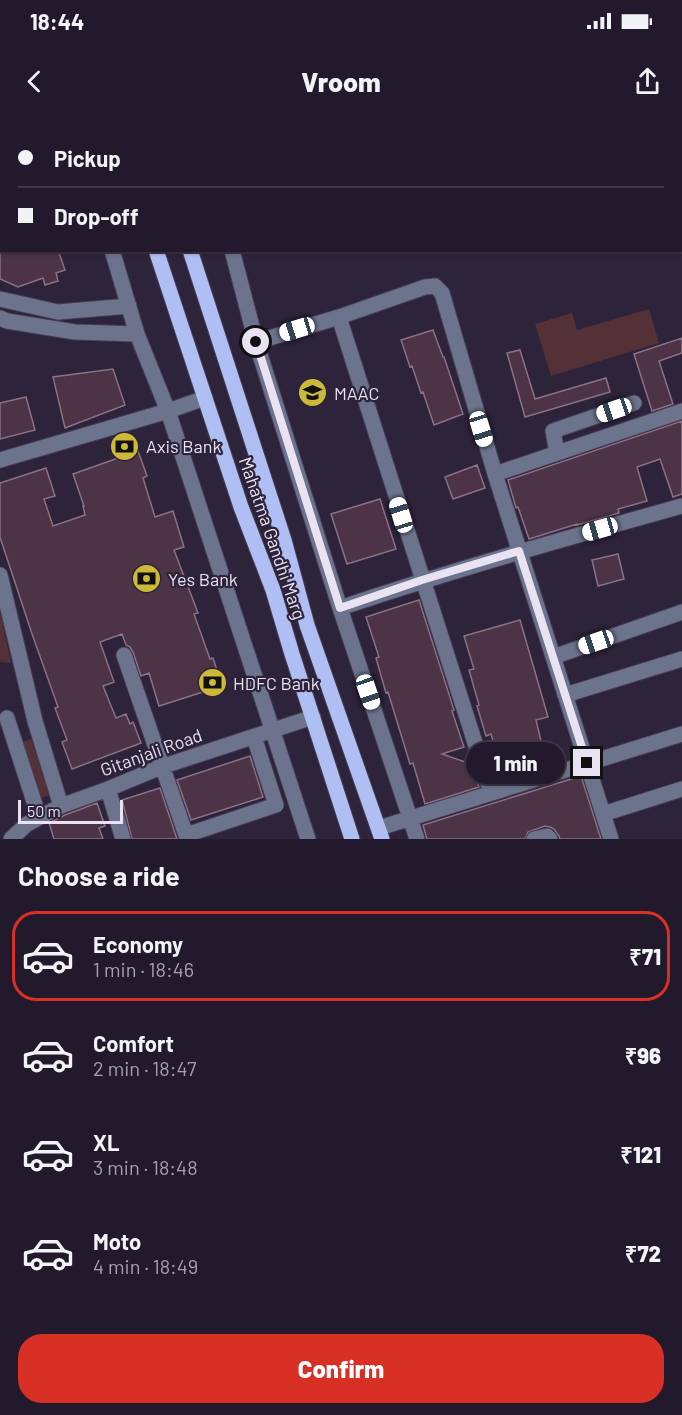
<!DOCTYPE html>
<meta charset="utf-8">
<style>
body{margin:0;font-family:Barlow,sans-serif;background:#2e2738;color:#f1f3f6;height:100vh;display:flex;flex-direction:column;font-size:22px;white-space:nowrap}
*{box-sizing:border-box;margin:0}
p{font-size:20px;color:#a2a1a9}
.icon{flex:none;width:33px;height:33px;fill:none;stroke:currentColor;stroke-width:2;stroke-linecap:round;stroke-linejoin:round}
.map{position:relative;height:719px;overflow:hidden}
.side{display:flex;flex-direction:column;background:#221a2c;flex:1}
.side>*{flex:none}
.top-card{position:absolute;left:0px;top:0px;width:682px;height:132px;box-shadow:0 2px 4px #0004,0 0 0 2px #3f3848;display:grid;align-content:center;height:132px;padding:0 18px;background:#221a2c}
.scale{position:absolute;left:18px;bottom:15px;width:105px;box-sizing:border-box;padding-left:6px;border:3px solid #e8e2f2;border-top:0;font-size:16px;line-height:21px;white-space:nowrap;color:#e8e2f2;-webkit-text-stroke:4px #2d233b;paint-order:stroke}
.end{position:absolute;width:27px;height:27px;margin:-14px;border:8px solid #e8e2f2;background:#111;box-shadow:0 0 0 3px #111}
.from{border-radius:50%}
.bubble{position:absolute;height:42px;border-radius:21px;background:#221a2c;box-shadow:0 2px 4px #0004,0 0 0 2px #3f3848;font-size:20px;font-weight:800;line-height:42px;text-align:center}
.car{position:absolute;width:18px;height:36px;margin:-18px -9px;border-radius:8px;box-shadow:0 0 4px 2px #0007;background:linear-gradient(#fff 24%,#345 0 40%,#fff 0 76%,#345 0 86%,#fff 0)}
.top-card b{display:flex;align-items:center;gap:21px;height:57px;font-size:22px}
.top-card b+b{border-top:2px solid #3f3848}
.top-card i{width:15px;height:15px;background:#f1f3f6}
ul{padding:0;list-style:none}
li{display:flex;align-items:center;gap:18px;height:90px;margin:0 12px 9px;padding:0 6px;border:3px solid transparent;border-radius:24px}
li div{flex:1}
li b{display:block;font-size:22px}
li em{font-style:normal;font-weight:800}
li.current{border-color:#d93025}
li>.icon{width:54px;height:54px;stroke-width:1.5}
h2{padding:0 18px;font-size:27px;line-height:72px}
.action{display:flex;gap:12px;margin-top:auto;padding:12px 18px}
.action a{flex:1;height:69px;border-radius:24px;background:#d93025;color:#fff;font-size:24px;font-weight:800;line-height:69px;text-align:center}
.status{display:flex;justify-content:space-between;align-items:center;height:42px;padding:0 30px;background:#221a2c;direction:ltr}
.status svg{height:16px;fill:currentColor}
header{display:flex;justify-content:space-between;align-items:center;height:78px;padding:0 18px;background:#221a2c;font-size:27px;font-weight:800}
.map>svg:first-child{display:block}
.green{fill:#543037}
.building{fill:#4c3346;stroke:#8c7085;stroke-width:1.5}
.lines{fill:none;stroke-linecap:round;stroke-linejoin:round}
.minor-casing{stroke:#473e55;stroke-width:17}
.major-casing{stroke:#473e55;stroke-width:17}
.minor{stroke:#6c748d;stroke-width:15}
.major{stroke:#b0bff3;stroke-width:15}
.route{stroke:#e8e2f2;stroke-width:8}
.labels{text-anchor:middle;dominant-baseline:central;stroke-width:4.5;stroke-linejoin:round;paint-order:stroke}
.poi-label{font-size:18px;fill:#e8e2f2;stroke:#2d233b;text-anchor:start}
.street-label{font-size:18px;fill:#e8e2f2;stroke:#2d233b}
</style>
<div class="status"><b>18:44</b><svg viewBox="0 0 49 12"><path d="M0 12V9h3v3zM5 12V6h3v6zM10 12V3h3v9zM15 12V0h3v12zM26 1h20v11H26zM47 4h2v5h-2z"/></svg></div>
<header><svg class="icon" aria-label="back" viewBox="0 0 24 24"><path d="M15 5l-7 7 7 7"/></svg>Vroom<svg class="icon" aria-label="share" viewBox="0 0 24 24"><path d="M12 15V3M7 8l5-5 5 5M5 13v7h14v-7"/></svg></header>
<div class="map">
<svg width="682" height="719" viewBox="0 0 682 719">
<rect width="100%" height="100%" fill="#2d233b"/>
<path class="green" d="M649,189L659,223L551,256L535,204L572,193L577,210Z
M0,491L11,543L0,542Z
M31,619L50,675L41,678L22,622Z"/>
<path class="building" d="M0,130H58L65,150L56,153L58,161L45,165L43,158L18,167L0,159Z
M433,210L443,237H444L463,294L434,305L423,272L421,273L412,246L410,247L401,220Z
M682,218V233L659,241L673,284L652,291L634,234Z
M520,230L535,279L606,258L610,272L525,297L507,233Z
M113,249L125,285L65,308L53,257Z
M26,277L35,310L0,319V283Z
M682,301V374L673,377L660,339L637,347L647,381L618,389L619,393L577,405V404L529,419L518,387L516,388L508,360Z
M138,331L147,356L143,358L155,397L173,391L184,427L174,430L198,493L194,494L210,539L213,538L222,566L159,586L149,553L141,556L133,532L130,527L126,525L122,514L100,522L114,562L103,566L116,598L126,594L130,604L133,602L141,623L72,649L62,622L67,620L55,588L58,587L31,511L0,417V363L46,348L55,376L44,379L53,406L85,395L83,386H84L73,354Z
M477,345L485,368L453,379L445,357Z
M380,379L396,429L347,444L331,394Z
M618,434L624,459L598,466L592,440Z
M419,480L454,590L452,591L464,627L442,634L471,644L479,667L425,684L413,643L410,644L388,572L386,573L376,538L379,537L366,497Z
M520,500L548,597L536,600L547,646L504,659L491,614L486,616L477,586L479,585L469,550L474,549L464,516Z
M250,636L263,677L191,700L177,660Z
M581,656L601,719H560L559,716L554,709L550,707L545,706L528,712L525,719H427L423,705Z
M160,668L177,719H132L122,680Z
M97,683L105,706L99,708L103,719H54L49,703L65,695Z"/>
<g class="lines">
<defs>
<path id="minor" d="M71,0L72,2
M193,0V2
M245,0V2
M359,0L360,2
M384,0L385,2
M573,0L574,2
M654,0L655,2
M498,2L499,0
M681,75H682
M681,92H682
M112,130L137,214L168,291L308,719
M232,130L256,222L340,488L417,719
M0,179L58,192L129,186
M339,197L491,673
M0,198L7,201L75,212L137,214
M256,222L339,197L425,167L435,166L442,173L495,354L611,719
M557,333L553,311L634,283
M0,340L168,291L205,278
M495,354L682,291
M0,455L35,601L61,686
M340,488C453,450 567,418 682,386
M124,535L186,715
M553,537L682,492
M565,575L682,539
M7,598L39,697
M108,669L123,719
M603,694L682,669
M379,708L682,614
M11,719L27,704L61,686L108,669L161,647L313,597
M187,719L186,715L276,685L254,617
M534,719L547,716L550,719"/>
<path id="major" d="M114,0V2
M148,0L149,2
M156,130L241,387L273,470L292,534L352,719
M190,130L284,420L307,505L382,719"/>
</defs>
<use href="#minor" class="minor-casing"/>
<use href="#major" class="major-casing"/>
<use href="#minor" class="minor"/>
<use href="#major" class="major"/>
</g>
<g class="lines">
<path class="route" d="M256,222L340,488L422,460L519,431L587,643"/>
</g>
<defs>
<symbol id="school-disc" viewBox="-11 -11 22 22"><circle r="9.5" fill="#ccb938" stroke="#2d233b"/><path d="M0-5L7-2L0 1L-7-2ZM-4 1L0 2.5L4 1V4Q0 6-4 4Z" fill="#111"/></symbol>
<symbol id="bank-disc" viewBox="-11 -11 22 22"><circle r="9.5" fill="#ccb938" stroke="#2d233b"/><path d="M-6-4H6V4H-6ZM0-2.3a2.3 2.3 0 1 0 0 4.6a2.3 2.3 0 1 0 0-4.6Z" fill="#111"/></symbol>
</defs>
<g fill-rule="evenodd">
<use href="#school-disc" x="296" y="256" width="33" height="33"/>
<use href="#bank-disc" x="108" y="310" width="33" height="33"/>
<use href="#bank-disc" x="130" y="442" width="33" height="33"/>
<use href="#bank-disc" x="196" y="546" width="33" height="33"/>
</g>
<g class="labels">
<g class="poi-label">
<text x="334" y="273">MAAC</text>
<text x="146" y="326">Axis Bank</text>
<text x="168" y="459">Yes Bank</text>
<text x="233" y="563">HDFC Bank</text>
</g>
<g class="street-label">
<text transform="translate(273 418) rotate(71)">Mahatma Gandhi Marg</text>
<text transform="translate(151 632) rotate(-20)">Gitanjali Road</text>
</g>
</g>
</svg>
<div class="scale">50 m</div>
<i class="end from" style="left:256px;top:222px"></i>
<i class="end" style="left:587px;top:643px"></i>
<div class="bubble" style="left:466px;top:622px;width:99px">1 min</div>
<i class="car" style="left:297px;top:209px;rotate:253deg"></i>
<i class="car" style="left:614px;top:290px;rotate:251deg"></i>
<i class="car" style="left:481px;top:309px;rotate:163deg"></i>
<i class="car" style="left:401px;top:395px;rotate:343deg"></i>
<i class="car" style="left:600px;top:409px;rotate:254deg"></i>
<i class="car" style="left:596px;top:522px;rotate:251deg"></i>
<i class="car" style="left:368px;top:572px;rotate:161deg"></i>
<div class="top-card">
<b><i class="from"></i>Pickup</b>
<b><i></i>Drop-off</b>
</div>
</div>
<section class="side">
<h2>Choose a ride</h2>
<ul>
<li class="current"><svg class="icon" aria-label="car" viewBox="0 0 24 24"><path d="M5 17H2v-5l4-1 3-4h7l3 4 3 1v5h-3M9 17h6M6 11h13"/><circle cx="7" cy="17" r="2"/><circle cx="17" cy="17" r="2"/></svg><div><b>Economy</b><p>1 min · 18:46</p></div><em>₹71</em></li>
<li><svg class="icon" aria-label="car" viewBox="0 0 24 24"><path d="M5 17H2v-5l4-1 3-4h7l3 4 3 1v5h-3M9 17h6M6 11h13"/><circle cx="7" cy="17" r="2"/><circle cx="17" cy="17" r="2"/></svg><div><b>Comfort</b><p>2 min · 18:47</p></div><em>₹96</em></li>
<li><svg class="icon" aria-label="car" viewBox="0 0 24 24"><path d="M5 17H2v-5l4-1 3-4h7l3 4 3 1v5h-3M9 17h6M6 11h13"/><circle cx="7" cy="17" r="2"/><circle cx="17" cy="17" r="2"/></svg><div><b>XL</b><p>3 min · 18:48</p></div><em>₹121</em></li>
<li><svg class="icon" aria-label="car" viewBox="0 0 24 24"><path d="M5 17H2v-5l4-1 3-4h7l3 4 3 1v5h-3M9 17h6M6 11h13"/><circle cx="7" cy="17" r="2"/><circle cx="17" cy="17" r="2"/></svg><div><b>Moto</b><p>4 min · 18:49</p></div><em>₹72</em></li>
</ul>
<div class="action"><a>Confirm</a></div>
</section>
